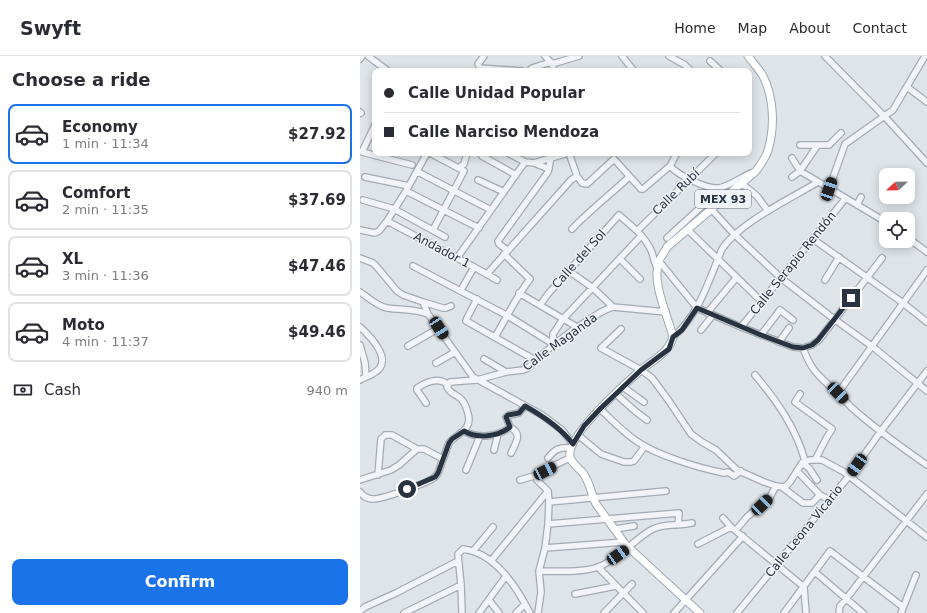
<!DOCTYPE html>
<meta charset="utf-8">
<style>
body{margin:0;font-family:"DejaVu Sans",sans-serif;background:#f2f2f3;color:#2b2b33;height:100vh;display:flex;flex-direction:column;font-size:15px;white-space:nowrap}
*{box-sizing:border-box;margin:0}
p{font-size:13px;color:#7c7c81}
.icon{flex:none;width:22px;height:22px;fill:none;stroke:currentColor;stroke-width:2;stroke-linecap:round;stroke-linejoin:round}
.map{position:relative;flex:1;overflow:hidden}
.sheet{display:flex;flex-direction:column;background:#fff;width:360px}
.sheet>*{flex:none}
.top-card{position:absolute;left:12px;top:12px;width:380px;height:88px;border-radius:8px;box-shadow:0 2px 10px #0003;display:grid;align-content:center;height:88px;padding:0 12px;background:#fff}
.needle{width:26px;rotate:248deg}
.controls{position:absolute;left:519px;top:112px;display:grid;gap:8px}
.controls a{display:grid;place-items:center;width:36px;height:36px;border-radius:8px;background:#fff;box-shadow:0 2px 10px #0003;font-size:20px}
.end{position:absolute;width:18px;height:18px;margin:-9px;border:5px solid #283241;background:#fff;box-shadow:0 0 0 2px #fff}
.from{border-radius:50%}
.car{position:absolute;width:12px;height:24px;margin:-12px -6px;border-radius:5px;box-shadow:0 0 3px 1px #0007;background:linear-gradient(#222 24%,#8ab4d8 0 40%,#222 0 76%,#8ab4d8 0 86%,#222 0)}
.top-card b{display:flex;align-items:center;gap:14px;height:38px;font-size:15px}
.top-card b+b{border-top:1px solid #e1e1e2}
.top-card i{width:10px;height:10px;background:#2b2b33}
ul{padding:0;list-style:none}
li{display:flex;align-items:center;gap:12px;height:60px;margin:0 8px 6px;padding:0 4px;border:2px solid #e1e1e2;border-radius:8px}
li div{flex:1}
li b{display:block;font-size:15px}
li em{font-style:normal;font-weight:700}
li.active{border-color:#1a73e8}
li>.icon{width:36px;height:36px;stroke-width:1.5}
h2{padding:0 12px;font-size:18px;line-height:48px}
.pay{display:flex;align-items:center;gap:10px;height:44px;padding:0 12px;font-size:15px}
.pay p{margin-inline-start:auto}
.primary-button{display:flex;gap:8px;margin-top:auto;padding:8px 12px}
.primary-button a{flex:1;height:46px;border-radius:8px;background:#1a73e8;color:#fff;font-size:16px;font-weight:700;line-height:46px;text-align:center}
header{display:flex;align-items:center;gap:24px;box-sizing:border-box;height:56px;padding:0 20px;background:#fff;border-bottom:1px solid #e1e1e2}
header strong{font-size:19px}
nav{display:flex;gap:22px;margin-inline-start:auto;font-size:14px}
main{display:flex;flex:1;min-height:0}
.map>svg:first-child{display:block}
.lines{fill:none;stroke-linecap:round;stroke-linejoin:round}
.minor-casing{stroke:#a4abb3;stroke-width:8}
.major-casing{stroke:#9ea9b5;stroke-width:9}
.minor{stroke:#f2f4f7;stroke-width:5.5}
.major{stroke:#fff;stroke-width:7}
.route{stroke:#283241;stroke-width:5}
.labels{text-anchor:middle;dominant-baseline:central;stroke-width:3;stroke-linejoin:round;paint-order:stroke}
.shield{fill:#eff2f6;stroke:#646c77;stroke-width:1}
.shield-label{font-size:11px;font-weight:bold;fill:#283241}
.street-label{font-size:12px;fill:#283241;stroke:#eff2f6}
</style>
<header>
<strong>Swyft</strong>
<nav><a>Home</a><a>Map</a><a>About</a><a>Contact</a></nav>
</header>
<main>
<section class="sheet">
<h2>Choose a ride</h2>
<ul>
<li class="active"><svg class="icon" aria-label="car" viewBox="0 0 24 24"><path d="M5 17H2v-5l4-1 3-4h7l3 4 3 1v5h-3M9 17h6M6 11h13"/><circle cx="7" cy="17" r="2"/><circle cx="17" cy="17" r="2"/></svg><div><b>Economy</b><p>1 min · 11:34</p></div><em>$27.92</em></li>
<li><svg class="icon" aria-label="car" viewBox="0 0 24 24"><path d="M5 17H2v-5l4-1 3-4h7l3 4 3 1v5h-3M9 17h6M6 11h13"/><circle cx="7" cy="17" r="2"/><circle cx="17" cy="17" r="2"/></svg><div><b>Comfort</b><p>2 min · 11:35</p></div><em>$37.69</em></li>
<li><svg class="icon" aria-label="car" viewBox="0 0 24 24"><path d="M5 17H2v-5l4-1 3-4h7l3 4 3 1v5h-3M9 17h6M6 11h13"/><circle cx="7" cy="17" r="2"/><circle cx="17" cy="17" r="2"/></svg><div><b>XL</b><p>3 min · 11:36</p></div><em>$47.46</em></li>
<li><svg class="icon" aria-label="car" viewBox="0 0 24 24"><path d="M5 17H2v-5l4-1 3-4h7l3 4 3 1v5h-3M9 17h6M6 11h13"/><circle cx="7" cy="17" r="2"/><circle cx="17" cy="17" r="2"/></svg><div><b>Moto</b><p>4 min · 11:37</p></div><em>$49.46</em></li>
</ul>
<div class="pay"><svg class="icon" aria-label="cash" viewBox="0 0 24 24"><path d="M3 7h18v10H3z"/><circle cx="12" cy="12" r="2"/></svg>Cash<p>940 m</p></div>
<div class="primary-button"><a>Confirm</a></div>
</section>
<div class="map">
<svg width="567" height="557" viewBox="0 0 567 557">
<rect width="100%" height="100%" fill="#dfe4e9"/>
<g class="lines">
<defs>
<path id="minor" d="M8,0L28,15
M124,0L118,8L120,12L162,15
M185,0L192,8L194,15
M262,0L274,15
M309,0L325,9L331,15
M465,0L525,61L567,107
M0,3L2,0
M350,5L361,15
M192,8L219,0
M169,15L172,12L191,6
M547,31L567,46
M0,56L1,57
M15,69L2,96L52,109
M440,89H469L481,77
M70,97L104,115L73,174
M120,97L122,100L156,119
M148,97L165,106L174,107L208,97
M209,97L217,120L222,127L227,128L254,103L281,133H283L310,110L317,97
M432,102L440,115L526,166
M174,107L189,113
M310,110C319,120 346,133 359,132C369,130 382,121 391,117
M99,112L104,108L107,97
M58,116L131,154
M5,121L49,130
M432,121L440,115L457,90
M118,124L144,136
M381,127L397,140L408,155
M469,133L485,88L533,54L565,0
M46,135L119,172
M3,144L34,153L85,181
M497,149L501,141
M352,154L374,178L421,222L474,263L513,291L567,335
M27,165L114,211L137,224
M212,173C230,154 250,139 269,121
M0,174L15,177L19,175L27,165L46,135L67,97
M328,174L402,246
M277,175L356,97
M307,182L363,131
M548,182L567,196
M453,183L543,247L567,266
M147,194L139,188L138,185L188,116L192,97
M0,202L13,207L17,211L37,235L43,239L63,246L68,258
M97,202L165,106
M260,203L280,223
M299,205L337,252L381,271L433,291L443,292L452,289L459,284L522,202
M53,210L148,260L193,288
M209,215L233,232L253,251
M127,218L211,124L217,120
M465,224L479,201
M101,234L114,211
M0,236C9,242 17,250 27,252C41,254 55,253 68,258L113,321L182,359L202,374L213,388
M159,237L217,271
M117,243L107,262L106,265L108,266L175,304
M63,246L83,252H86L91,250
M180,249L188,238L259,159C270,169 283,178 290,192C294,199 293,206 298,213
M347,257L376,222
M0,271C10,280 35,305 14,317C10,320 5,321 0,324
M381,271L485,143
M261,273L241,292L281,314L292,322L309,345L331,378L342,386L356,394L377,414L404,426L416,430L422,431L426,430L430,426L442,407L450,404H462L484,416L567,481
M341,274L353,259
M401,279L420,254L433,264
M135,281C147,261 156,241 170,223L144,198
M313,281C339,259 349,224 362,193C379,167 430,143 458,126
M419,286L429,272
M193,288V278L203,263L281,180
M0,289L5,307L6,320
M48,290L79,272
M443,292C452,317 460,320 478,338C483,342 487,347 491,351C514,372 541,391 567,409
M124,303L146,316
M76,307L95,296
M395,319C417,345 436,372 445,405
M263,331L284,346
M478,337L567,214
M256,338L275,355L287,364
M440,338L435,346L472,373L467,381L455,404
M66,347L57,334V332C66,326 78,321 87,328
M240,353C251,363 262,375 275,384C295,399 339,412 364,417L368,416L374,420L381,415
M150,371C163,378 156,386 151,397
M104,375C117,383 138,381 150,371L146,361L149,359L159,357L165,350
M218,379L241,398L264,406H271L274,405L285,390
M57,393H64L83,403
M134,394L138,378
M188,402C195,393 199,391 211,392
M442,407L449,412L457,424
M106,414L120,380
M437,415L460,439
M18,419L21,383L25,379H32L57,393
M0,424L31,414L39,409L57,393
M160,424L174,420L179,421
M422,431L443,447H452L460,439L470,444
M0,436C3,440 8,443 13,443C23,443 68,427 75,421L78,417L89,387C97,377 113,374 108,358C107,353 105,347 101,343C96,338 90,338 87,331L90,326L117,324L146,316L163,314L168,312C186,294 206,278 228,264C237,259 244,253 253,251L306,256
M189,446L306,435
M363,462L371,471L444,531L446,557
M188,468L319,457L318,469
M255,473L274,470
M376,474L387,461L410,441L416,430
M338,488L371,471
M185,492L264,486
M114,494L133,471
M131,505L188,435
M238,511L283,557
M179,515C198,515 220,517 238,511C248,508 257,499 266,493C274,487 284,477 293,473C305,467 319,470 332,467
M455,516L503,557
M215,538L256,530
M129,544L139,557
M0,555L5,551L36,537L98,505
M44,557L101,529
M102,557L101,529L98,498L103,493C135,497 156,530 170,557
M119,557L146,520
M156,557L165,548
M178,557L181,536L179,515L185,492L188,468L189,446L188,435L177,424C182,413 200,407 210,402
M244,557L272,528
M314,557L383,480
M377,557L489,420L521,375L567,315
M424,557L470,495L543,551
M479,557L480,550L486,543L567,438
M541,557L556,519"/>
<path id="major" d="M340,557L266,489L236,448C231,438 230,426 223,417C219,412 212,408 210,401C206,379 266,327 282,313C294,304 309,296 313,281C308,260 291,226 299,205C301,200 305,196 307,191L396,115C400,109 406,102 408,94C415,71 414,42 403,20C399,13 393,7 388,0"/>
</defs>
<use href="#minor" class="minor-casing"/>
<use href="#major" class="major-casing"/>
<use href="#minor" class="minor"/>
<use href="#major" class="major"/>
</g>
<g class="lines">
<path class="route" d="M47,433L75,421L78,417L89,387L92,383L104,375C117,383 138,381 150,371L146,361L148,359L159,357L165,350C183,360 200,371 213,388L224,370L240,353L281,314L309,293L313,281L322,274L337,252L401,279L433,291L443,292L452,289L458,284L491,242"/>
</g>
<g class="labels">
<rect class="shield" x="335" y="134" width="56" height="18" rx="3"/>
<g class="shield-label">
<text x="363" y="143">MEX 93</text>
</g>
<g class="street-label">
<text transform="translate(316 136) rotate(-44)">Calle Rubí</text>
<text transform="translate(82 194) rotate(28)">Andador 1</text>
<text transform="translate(219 203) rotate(-48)">Calle del Sol</text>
<text transform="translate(433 207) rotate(-51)">Calle Serapio Rendón</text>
<text transform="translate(200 286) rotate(-36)">Calle Maganda</text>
<text transform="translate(444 475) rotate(-51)">Calle Leona Vicario</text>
</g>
</g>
</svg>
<div class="controls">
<a><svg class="needle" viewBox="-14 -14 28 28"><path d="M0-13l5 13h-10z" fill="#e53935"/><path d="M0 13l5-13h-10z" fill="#7c7c81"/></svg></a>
<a><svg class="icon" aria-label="locate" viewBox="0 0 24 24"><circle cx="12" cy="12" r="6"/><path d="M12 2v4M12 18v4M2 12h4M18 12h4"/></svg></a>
</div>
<i class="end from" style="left:47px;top:433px"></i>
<i class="end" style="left:491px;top:242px"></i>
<i class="car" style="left:469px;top:133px;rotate:19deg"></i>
<i class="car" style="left:79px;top:272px;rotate:147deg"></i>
<i class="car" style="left:478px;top:337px;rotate:136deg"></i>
<i class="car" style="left:497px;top:409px;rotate:215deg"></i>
<i class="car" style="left:185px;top:415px;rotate:63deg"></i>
<i class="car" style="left:402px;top:449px;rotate:46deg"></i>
<i class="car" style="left:258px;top:499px;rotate:55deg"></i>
<div class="top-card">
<b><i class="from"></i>Calle Unidad Popular</b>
<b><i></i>Calle Narciso Mendoza</b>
</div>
</div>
</main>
